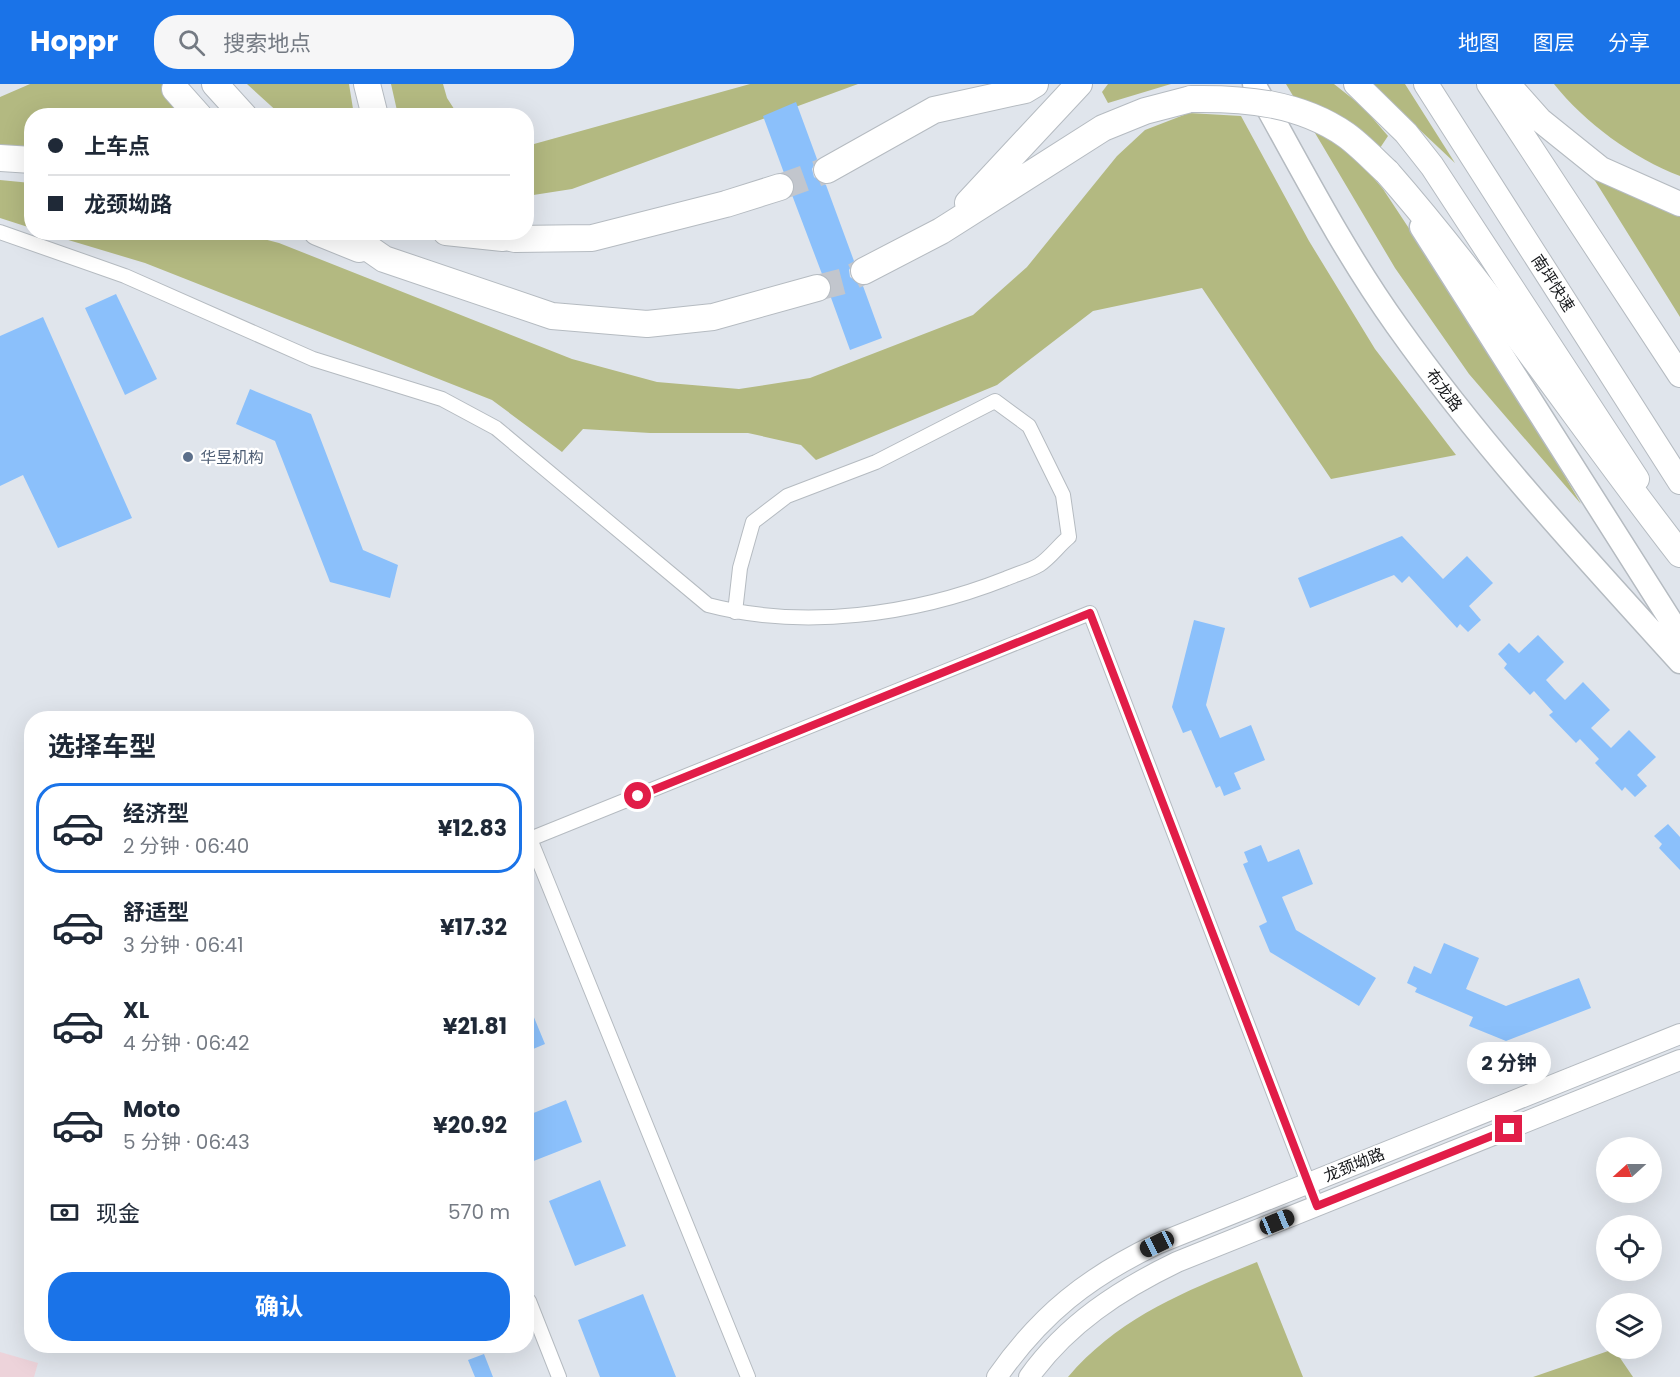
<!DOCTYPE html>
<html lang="zh">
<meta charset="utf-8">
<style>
body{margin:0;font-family:Poppins,"Noto Sans SC",sans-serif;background:#f6f6f7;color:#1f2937;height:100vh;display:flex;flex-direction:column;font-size:22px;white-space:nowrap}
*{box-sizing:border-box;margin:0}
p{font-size:20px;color:#747a83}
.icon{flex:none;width:33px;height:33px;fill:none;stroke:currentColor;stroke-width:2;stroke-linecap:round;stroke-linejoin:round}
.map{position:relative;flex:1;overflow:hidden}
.panel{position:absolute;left:24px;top:627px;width:510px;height:642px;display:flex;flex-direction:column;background:#fff;border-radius:24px;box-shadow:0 6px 24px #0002}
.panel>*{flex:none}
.top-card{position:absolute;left:24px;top:24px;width:510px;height:132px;border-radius:24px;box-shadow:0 6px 24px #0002;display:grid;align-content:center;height:132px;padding:0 24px;background:#fff}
.needle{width:39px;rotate:249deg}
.buttons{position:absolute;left:1596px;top:1053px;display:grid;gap:12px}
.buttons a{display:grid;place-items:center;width:66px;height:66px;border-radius:50%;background:#fff;box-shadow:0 6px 24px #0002;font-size:30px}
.end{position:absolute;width:27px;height:27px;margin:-14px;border:8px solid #e11d48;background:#fff;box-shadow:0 0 0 3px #fff}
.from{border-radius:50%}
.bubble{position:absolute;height:42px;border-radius:21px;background:#fff;box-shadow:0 6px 24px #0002;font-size:20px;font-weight:700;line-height:42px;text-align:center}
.car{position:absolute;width:18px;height:36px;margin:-18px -9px;border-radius:8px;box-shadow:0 0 4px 2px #0007;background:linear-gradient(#222 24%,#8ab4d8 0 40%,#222 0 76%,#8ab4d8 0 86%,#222 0)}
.top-card b{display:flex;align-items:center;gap:21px;height:57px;font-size:22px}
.top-card b+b{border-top:2px solid #e0e1e3}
.top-card i{width:15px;height:15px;background:#1f2937}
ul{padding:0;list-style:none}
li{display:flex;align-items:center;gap:18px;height:90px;margin:0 12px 9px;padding:0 12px;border:3px solid transparent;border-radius:24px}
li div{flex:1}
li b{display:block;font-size:22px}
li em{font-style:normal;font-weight:700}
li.selected{border-color:#1a73e8}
li>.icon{width:54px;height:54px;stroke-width:1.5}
h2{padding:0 24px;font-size:27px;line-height:72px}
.pay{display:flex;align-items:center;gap:15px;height:66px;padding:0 24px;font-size:22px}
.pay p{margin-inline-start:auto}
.action{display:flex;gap:12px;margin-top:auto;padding:12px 24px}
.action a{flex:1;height:69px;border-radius:24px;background:#1a73e8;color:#fff;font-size:24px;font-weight:700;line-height:69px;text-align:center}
header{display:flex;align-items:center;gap:36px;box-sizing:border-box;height:84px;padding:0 30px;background:#1a73e8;color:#fff}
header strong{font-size:28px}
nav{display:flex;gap:33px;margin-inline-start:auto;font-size:21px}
.search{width:420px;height:54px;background:#f6f6f7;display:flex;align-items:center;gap:15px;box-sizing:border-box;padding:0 21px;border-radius:24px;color:#747a83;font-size:22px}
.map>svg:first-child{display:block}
.industrial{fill:#edd3da}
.green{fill:#b3b981}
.building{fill:#8bc0fb}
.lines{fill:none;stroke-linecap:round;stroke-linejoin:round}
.motorway-tunnel{stroke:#c2c6cd;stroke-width:26;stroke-dasharray:26 13;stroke-linecap:butt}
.minor-casing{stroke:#b5bbc1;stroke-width:16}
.secondary-casing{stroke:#b5bbc1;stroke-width:22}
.primary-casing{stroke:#b5bbc1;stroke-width:25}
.trunk-casing{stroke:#b5bbc1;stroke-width:26}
.motorway-casing{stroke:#b5bbc1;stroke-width:28}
.minor{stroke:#fff;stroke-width:14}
.secondary{stroke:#fff;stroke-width:20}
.primary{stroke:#fff;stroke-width:22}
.trunk{stroke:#fff;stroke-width:24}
.motorway{stroke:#fff;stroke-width:26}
.motorway-bridge-casing{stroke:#b5bbc1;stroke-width:28;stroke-linecap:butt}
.motorway-bridge{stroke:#fff;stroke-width:26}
.route{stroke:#e11d48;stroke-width:8}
.service-dot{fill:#5c6f8a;stroke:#fff;stroke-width:2}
.labels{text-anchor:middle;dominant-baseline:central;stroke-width:4.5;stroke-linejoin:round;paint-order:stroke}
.street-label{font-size:16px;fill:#16181b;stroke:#fff}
.service-label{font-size:16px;fill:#4e5e75;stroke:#fff;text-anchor:start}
</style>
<header>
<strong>Hoppr</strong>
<div class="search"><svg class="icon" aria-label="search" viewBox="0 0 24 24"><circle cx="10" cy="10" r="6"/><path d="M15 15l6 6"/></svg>搜索地点</div>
<nav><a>地图</a><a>图层</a><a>分享</a></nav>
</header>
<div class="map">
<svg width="1680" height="1293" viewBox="0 0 1680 1293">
<rect width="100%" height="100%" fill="#e0e5ec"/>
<path class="industrial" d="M0,1268L38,1279L34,1293H0Z"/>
<path class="green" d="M30,0H166L161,3L188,31L32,32L31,76L0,73V13Z
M247,0H349L354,31H281Z
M391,0H443L447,14L458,31H398Z
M750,0H858L572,105L527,112V60H534Z
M1108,0H1171L1108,19L1102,8Z
M1286,0H1334L1363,23L1388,52L1366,85L1383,105L1509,296L1581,420L1469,290L1395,184Z
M1371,0H1405L1455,79Z
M1554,0H1680V92C1633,74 1585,39 1554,0Z
M1189,29L1241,32L1309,157L1375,265L1456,371L1331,395L1202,204L1093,227L997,301L816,376L801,361L748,349H650L583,345L562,368L492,316L145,179L45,149H241L279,159L572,275L657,298L739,305L810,294L973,231L1027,183L1117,72L1145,46Z
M1587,84L1680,129V233Z
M0,96L31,99V144L0,134Z
M1257,1178L1303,1293H1068C1119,1233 1186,1207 1257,1178Z
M1614,1265L1633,1293H1533Z"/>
<path class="building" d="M796,18L817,75L812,85L814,93L826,101L854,177L849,186L850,193L863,202L882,254L850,266L830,211L831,199L822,190L792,111L794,98L784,89L763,32Z
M116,210L157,295L125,311L85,224Z
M43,233L132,434L58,464L23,391L0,402V252Z
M250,305L311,330L363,466L398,481L390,514L330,498L275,357L236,340Z
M1402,452L1443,495L1467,472L1493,499L1469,522L1481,536L1468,548L1460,540L1457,544L1409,492L1402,499L1394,491L1310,524L1298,494Z
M1194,536L1225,544L1206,621L1220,654L1251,641L1265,676L1234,689L1241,705L1224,712L1220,702L1216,704L1191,646L1183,649L1172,623Z
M1538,551L1564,578L1546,596L1555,606L1565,616L1583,598L1610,626L1591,644L1611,664L1629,646L1656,673L1637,691L1647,702L1635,713L1625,703L1622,707L1595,679L1599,675L1580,655L1576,659L1549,631L1553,628L1534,607L1530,611L1504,584L1507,580L1498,570L1509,559L1519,569Z
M1668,740L1680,753V786L1659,764L1662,760L1654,752Z
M1261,761L1268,778L1299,765L1313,800L1282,813L1296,846L1376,894L1359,922L1270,868L1259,842L1267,838L1243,780L1248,778L1244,768Z
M1444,859L1479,874L1466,905L1506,922L1579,894L1591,924L1506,957L1469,942L1473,933L1415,908L1417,904L1407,899L1414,882L1431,890Z
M526,914L545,960L526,968Z
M566,1016L582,1058L526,1080V1032Z
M600,1096L626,1162L575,1182L549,1117Z
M643,1210L676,1293H600L578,1236Z
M484,1270L493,1293H475L468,1276Z"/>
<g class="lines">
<path class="motorway-tunnel" d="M780,103L827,86
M817,204L844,197L864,187"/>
<defs>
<path id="minor" d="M0,148L125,192L313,275L442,315L496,344L708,521C803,546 914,531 1005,495C1016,490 1029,487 1039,481C1050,474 1059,461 1069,453L1063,411L1029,342L995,317L876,378L787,412L753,438L740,484L735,528
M529,1217L559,1293
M748,1293L530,755L1090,529L1317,1122"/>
<path id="secondary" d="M997,1293C1041,1230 1088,1193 1157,1160L1680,950
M1029,1293C1067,1240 1119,1206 1177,1178L1680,976"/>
<path id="primary" d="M1254,0C1300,82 1342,165 1397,242C1482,362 1581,469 1680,578
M1421,143L1680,551"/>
<path id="trunk" d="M1356,0L1406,49L1432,82L1637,395
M1426,0L1680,398
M1489,0L1680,291
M1508,0L1540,36L1601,85L1680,120"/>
<path id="motorway" d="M215,0L244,32
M367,0L375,32
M175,5L199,32
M0,74L32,76
M827,86L934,26L1025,6L1035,0
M1387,88C1492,208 1582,344 1680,470
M968,119L1079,0
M317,148L359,165
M345,148L384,175L552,232L647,240L713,233L817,204
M446,148L503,154
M486,148L515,155L592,154L726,120L780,103
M864,187L941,147L1103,44L1145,27L1191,15"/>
</defs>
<use href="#minor" class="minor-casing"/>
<use href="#secondary" class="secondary-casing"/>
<use href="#primary" class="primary-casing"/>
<use href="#trunk" class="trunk-casing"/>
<use href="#motorway" class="motorway-casing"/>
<use href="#minor" class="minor"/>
<use href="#secondary" class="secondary"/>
<use href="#primary" class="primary"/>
<use href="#trunk" class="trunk"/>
<use href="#motorway" class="motorway"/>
<defs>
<path id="motorway-bridge" d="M1191,15C1245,14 1300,19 1346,51C1360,61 1374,76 1387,88"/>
</defs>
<use href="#motorway-bridge" class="motorway-bridge-casing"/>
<use href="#motorway-bridge" class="motorway-bridge"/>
</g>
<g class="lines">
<path class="route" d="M638,712L1090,529L1317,1122L1509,1045"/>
</g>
<circle class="service-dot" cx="188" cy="373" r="6"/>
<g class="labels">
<g class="street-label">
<text transform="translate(1553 199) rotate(57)">南坪快速</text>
<text transform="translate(1444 306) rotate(53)">布龙路</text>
<text transform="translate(1354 1081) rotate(-22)">龙颈坳路</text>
</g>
<g class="service-label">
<text x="200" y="373">华昱机构</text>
</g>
</g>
</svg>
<div class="buttons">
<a><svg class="needle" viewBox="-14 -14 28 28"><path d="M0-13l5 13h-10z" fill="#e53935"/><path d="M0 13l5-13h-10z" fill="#747a83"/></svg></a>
<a><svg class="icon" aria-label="locate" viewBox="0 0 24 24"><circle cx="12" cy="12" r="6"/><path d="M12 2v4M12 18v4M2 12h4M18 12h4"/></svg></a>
<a><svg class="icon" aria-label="layers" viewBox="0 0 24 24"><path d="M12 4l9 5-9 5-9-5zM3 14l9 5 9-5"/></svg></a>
</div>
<i class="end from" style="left:638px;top:712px"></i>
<i class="end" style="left:1509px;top:1045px"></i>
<div class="bubble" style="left:1467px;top:958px;width:84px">2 分钟</div>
<i class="car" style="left:1277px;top:1138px;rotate:68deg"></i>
<i class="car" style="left:1157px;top:1160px;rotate:244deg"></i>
<div class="top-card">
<b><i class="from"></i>上车点</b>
<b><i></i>龙颈坳路</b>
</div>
<section class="panel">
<h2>选择车型</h2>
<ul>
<li class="selected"><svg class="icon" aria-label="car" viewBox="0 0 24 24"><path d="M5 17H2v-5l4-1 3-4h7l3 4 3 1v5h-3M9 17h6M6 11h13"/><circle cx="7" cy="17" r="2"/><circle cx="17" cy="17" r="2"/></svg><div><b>经济型</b><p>2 分钟 · 06:40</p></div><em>¥12.83</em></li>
<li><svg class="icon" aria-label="car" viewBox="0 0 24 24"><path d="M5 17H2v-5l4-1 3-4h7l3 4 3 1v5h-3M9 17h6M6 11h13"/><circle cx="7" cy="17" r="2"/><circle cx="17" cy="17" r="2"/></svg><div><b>舒适型</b><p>3 分钟 · 06:41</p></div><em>¥17.32</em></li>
<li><svg class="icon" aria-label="car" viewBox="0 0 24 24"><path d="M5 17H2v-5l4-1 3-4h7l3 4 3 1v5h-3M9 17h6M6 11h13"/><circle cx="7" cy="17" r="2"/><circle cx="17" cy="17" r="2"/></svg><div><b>XL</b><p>4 分钟 · 06:42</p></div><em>¥21.81</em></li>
<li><svg class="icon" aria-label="car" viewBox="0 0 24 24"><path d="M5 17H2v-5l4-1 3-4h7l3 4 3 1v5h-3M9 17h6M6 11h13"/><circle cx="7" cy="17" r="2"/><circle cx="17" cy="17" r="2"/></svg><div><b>Moto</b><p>5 分钟 · 06:43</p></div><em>¥20.92</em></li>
</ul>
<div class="pay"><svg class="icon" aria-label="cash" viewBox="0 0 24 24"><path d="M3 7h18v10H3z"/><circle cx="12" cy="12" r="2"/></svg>现金<p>570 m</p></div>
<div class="action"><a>确认</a></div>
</section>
</div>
